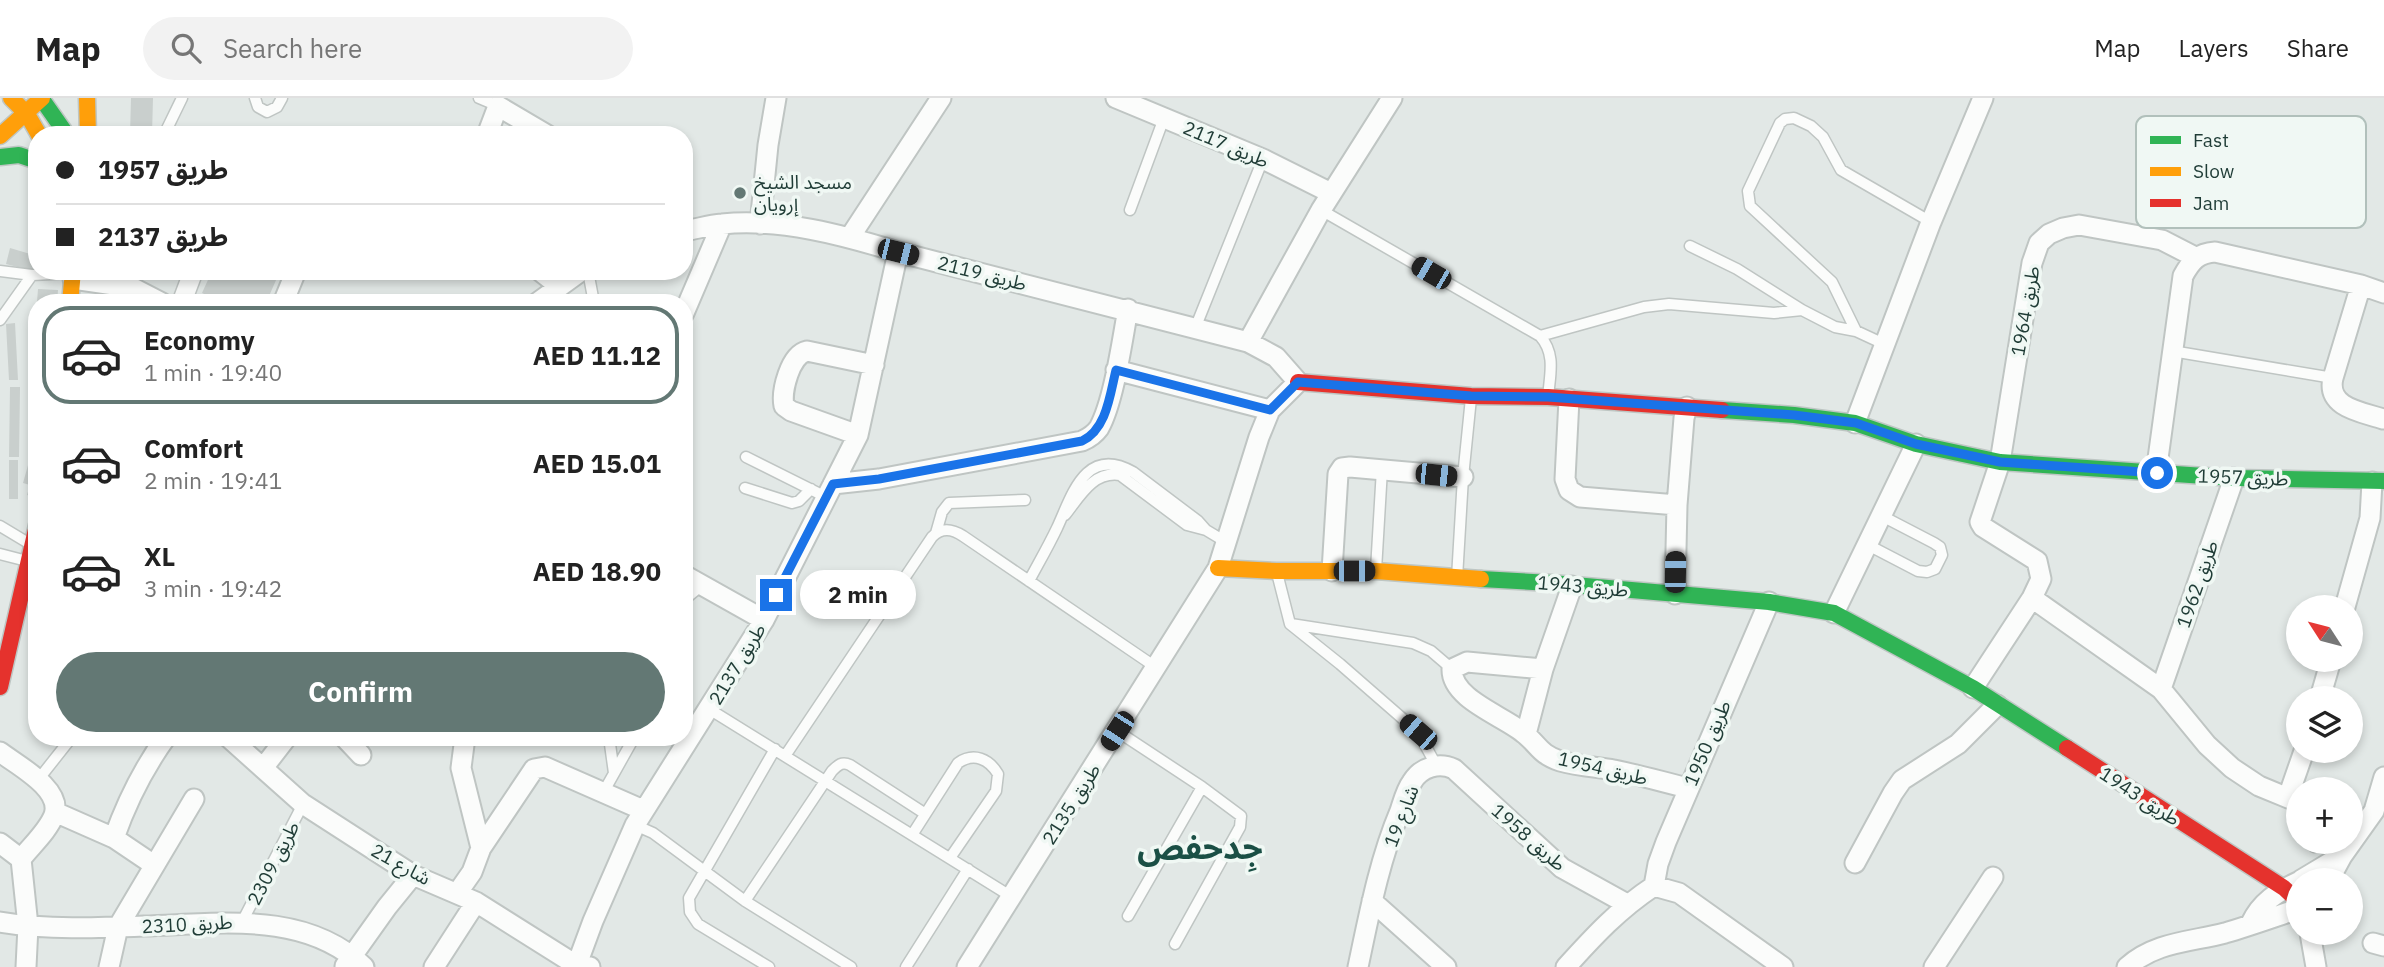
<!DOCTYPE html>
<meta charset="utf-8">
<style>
body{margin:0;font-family:"IBM Plex Sans","Noto Sans Arabic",sans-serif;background:#f2f2f2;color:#222;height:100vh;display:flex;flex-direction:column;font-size:26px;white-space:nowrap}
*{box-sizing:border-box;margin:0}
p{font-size:23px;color:#767676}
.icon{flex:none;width:38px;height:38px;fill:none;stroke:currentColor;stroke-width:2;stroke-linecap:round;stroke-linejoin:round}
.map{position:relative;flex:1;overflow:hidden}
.sheet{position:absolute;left:28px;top:196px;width:665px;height:452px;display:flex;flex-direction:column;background:#fff;border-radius:28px;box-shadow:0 4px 10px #0003}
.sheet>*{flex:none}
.top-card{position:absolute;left:28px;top:28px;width:665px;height:154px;border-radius:28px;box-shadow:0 4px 10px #0003;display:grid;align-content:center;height:154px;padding:0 28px;background:#fff}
.needle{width:46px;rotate:306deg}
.controls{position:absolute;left:2286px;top:497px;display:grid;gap:14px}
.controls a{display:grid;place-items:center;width:77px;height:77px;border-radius:50%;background:#fff;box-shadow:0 4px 10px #0003;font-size:35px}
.end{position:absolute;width:32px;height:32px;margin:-16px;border:9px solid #1a73e8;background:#fff;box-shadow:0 0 0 4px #fff}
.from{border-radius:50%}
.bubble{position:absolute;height:49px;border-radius:24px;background:#fff;box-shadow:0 4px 10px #0003;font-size:23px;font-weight:700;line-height:49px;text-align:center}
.car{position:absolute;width:21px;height:42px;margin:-21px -10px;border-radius:9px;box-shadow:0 0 5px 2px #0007;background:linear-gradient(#222 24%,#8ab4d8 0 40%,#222 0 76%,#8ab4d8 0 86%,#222 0)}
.top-card b{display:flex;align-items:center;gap:24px;height:66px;font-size:26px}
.top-card b+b{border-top:2px solid #e0e0e0}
.top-card i{width:18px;height:18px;background:#222}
ul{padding:12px 0 0;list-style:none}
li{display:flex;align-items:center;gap:21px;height:98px;margin:0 14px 10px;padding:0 14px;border:4px solid transparent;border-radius:28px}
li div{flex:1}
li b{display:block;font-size:26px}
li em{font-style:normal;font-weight:700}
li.active{border-color:#637874}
li>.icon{width:63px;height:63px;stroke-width:1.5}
.button{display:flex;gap:14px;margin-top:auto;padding:14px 28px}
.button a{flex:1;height:80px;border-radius:42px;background:#637874;color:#fff;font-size:28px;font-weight:700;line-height:80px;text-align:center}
header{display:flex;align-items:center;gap:42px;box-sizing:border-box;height:98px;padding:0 35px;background:#fff;border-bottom:2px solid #e0e0e0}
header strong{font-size:33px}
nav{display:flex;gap:38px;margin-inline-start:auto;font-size:24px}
.search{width:490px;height:63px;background:#f2f2f2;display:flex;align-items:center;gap:18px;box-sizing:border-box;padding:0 24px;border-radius:38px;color:#767676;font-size:26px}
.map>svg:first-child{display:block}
.building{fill:#c9cfcd}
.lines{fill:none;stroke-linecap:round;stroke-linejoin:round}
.lane-casing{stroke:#bfc5c3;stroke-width:13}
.street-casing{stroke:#bfc5c3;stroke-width:23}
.fast-casing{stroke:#bec6c3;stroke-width:19}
.slow-casing{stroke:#bec6c3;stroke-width:19}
.jam-casing{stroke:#bec6c3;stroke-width:19}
.lane{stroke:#fbfcfb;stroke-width:10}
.street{stroke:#fbfcfb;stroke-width:19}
.fast{stroke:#30b455;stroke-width:16}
.slow{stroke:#ff9f0a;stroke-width:16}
.jam{stroke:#e5322d;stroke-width:16}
.route{stroke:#1a73e8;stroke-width:9}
.poi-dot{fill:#637874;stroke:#f0f8f4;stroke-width:2.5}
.labels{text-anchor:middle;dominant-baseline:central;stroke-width:7;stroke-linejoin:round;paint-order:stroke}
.street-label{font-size:19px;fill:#1f3c36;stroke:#f0f8f4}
.poi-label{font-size:19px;fill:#1f3c36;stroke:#f0f8f4;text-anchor:start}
.town-label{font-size:33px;font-weight:bold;fill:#1a4f45;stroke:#f0f8f4}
.key{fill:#f0f8f4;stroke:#b1c0bb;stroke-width:2}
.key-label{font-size:19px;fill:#1f3c36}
</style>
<header>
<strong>Map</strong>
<div class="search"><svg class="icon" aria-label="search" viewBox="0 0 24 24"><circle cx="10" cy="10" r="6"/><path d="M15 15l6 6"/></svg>Search here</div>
<nav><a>Map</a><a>Layers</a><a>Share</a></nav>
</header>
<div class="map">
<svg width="2384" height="869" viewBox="0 0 2384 869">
<rect width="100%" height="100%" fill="#e2e8e6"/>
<path class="building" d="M131,0H153L152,37H130Z
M10,150L37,158V174L6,166Z
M212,173H280L266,205H223L202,195Z
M38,191L58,192L57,205L37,204Z
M15,225L18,282H9L6,226Z
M10,289H20L19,359H9Z
M30,360L37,362L36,400L27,397L30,387L23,385Z
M9,362H18V401H9Z"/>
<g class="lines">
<defs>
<path id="lane" d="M255,0L258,9L267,14L277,9L282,0
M479,0L498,8
M164,37L182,0
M1130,112L1164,20
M1321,112L1540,238C1556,256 1550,276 1548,299
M1690,148L1737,171L1802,212L1835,229L1856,233L1884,246
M0,173L32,177L72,175
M588,173L594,205
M177,205L189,173
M186,205L198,173
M0,222L32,177
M1196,228L1263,61
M1856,233L1832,184L1750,108L1748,93L1780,25L1785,21L1794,20L1811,28L1823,39L1841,72L1931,124
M1540,238L1644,209L1669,206L1774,215L1802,212
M2172,253L2333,280
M746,359L826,399
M745,390L792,405L799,403L811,391
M1065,417C1080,398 1093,373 1120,377L1187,427L1206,432L1226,444
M0,428L30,446
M936,435L942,414L949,405L1025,402
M1868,447L1918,473L1927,474L1935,471L1942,457L1940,449L1934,445L1882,418
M0,456L27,463
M1376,472L1382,371
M1277,475L1290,526L1340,566L1418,634L1436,667
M1457,480L1463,379L1471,300
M1029,483C1038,466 1048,449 1057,430C1072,398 1085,347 1133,374L1198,423L1206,432
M684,502L701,488
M1291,526L1413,545L1431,553L1452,571
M709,611L1012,799
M1117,633L1202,689L1241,718L1240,729L1175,846
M502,639L511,641L520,639
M609,639L614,675
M785,658L932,439C942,429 952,431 963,438L1157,570
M38,682L72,639
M603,695L631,645
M635,727L653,735L745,803L851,869
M912,737L958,665C974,654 989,661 998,676L996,693L950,760
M2314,749L2315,744
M745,803L832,673C838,667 842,663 850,667L924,715
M1128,818L1202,689
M242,824L303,706
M769,869L698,826L690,814L689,800L775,651
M906,869L968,771"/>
<path id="street" d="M1116,0L1263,61L1331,95
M487,37L498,8L547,37
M760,126L768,47L776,0
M684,133C697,131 709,127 722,126C780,120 843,137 898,154L1248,244L1276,259L1298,284L1270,312L1259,339L1218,470L967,869
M850,139L941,0
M110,173L131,189L162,205
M540,173L559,188
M73,181L128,189
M2361,187L2333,280C2326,310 2362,314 2383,321
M283,205L296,173
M537,205L581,173
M684,215L722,126
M1248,244L1321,112L1392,0
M1116,272L1270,312
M1569,301L1565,381L1569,392L1580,399L1677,407
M1855,325L1931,124L1983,0
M858,337L791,313L784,308C781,293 790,257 807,253L874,267
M2156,375L2183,178C2191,163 2198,155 2215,154L2361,187L2384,195
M833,386L879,381L1082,343C1089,340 1094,337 1099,330C1114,303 1122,243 1128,211
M1332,473L1338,376L1342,370L1350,369L1463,379
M684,477L764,522
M1675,496L1677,407L1684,320L1687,309
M2032,500L2161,591L2207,647L2232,670L2259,688L2298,704
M2345,509L2370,420L2372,384
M1834,515L1916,346
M1543,571L1467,564L1452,571C1451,602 1507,619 1526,637C1540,649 1540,656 1560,663C1578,668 1596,669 1614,672C1639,677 1663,684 1688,690
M1973,590L2032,500L2041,481L2037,463L1983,429L1980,424L2000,364L2032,165L2039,145L2049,136L2063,130L2079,127L2162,142L2195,159
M2161,591L2234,380
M2320,600L2331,562
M1526,636L1543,571L1572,488
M228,639L303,706L413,777L476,804L576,867L590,869
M344,639L361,657
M0,654C17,667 63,691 54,717C48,733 31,748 21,761
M263,670L287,639
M2288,699L2304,653
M55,714L114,740L154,767
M114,740C127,703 143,671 166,639
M0,745L21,761L28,828L26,869
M481,750L534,671L545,669L643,712
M1855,765L1893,695L1902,682L1958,646L1997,607
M2301,782L2341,758
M2329,782L2342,758L2374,713L2384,679
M1654,788L1658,766L1666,744L1769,504
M1654,788L1679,795L1783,869
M458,794L472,774L481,750L461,670L465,639
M1372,803L1446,869
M0,824C47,832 97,830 144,828C218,826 306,812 364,869
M2251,825C2261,804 2277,794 2298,784
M2310,835L2316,869
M2373,845L2384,848
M345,868L387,809L413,777
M109,869L118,829L194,701
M434,869L476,804
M576,869L593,823L635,727L764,522L858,337L898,154
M1358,869C1369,817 1379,763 1400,713C1403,704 1406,692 1412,684C1421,669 1439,664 1454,671L1562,770L1627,806
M1566,869C1594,838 1619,811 1654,788
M1934,869L1993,779
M2127,869C2155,844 2190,844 2225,835C2249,828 2274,819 2298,811"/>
<path id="fast" d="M41,0L67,37
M0,59L19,57L37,63
M1722,312L1794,317L1855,325L1916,346L2000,364L2234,380L2384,383
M1481,481L1551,485L1769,504L1834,515L1973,590L2067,650"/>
<path id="slow" d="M11,0L27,16L39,37
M87,0L88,37
M0,38L42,0
M70,205L73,173
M1218,470L1276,473H1376L1481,481"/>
<path id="jam" d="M1298,284L1471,298L1548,299L1722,312
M0,589L37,427
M2067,650L2284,790L2298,803"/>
</defs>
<use href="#lane" class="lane-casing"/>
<use href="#street" class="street-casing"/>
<use href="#fast" class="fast-casing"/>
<use href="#slow" class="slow-casing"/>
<use href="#jam" class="jam-casing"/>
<use href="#lane" class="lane"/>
<use href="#street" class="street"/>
<use href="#fast" class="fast"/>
<use href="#slow" class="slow"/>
<use href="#jam" class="jam"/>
</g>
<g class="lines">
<path class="route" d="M776,497L833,386L879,381L1082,343C1107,331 1110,296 1116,272L1270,312L1298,284L1471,298L1548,299L1794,317L1856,325L1916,346L2000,364L2157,375"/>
</g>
<circle class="poi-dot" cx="740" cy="95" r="7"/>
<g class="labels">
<g class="street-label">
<text transform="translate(1226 46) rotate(23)">طريق 2117</text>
<text transform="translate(982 175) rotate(14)">طريق 2119</text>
<text transform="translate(2025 213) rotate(-80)">طريق 1964</text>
<text transform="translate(2243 379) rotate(2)">طريق 1957</text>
<text transform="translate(2197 486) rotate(-71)">طريق 1962</text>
<text transform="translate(1583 488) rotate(5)">طريق 1943</text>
<text transform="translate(737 566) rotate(-59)">طريق 2137</text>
<text transform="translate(1707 645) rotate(-67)">طريق 1950</text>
<text transform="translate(1603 670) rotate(13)">طريق 1954</text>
<text transform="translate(2140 698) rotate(33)">طريق 1943</text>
<text transform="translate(1071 706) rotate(-58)">طريق 2135</text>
<text transform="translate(1401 718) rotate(-69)">شارع 19</text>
<text transform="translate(1529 739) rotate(41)">طريق 1958</text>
<text transform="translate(273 765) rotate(-63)">طريق 2309</text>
<text transform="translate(401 766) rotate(29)">شارع 21</text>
<text transform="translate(187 826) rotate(-3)">طريق 2310</text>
</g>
<g class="poi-label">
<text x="754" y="84">مسجد الشيخ<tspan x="754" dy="22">إرويان</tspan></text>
</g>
<g class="town-label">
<text x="1200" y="748">جِدحفص</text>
</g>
</g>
<rect x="2136" y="18" width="230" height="112" rx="10" class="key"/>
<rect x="2150" y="38" width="31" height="8" fill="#30b455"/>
<rect x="2150" y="69" width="31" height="9" fill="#ff9f0a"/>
<rect x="2150" y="101" width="31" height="8" fill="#e5322d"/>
<g class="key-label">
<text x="2193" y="49">Fast</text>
<text x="2193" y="80">Slow</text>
<text x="2193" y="112">Jam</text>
</g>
</svg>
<div class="controls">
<a><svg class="needle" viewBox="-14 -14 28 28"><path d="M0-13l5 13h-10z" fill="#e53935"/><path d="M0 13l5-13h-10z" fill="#767676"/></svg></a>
<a><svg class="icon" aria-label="layers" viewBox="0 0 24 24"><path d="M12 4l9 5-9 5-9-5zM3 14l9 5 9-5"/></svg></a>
<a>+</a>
<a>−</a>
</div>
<i class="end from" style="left:2157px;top:375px"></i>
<i class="end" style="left:776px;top:497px"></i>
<div class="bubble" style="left:800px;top:472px;width:116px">2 min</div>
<i class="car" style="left:898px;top:154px;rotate:104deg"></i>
<i class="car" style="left:1431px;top:175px;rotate:300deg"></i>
<i class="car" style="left:1436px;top:377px;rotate:96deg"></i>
<i class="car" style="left:1354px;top:473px;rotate:90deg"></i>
<i class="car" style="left:1675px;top:474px;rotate:1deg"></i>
<i class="car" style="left:1117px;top:633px;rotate:213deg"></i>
<i class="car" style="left:1418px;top:634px;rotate:311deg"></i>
<div class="top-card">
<b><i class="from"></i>طريق 1957</b>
<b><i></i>طريق 2137</b>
</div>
<section class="sheet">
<ul>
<li class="active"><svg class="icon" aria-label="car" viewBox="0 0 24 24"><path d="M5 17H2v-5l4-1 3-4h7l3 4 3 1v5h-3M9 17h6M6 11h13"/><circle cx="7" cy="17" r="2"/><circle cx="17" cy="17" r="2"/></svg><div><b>Economy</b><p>1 min · 19:40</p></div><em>AED 11.12</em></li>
<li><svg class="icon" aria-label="car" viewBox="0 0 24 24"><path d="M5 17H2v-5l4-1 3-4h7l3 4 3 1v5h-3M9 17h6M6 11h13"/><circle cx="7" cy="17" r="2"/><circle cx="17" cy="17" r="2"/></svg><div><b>Comfort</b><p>2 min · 19:41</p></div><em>AED 15.01</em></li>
<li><svg class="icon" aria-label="car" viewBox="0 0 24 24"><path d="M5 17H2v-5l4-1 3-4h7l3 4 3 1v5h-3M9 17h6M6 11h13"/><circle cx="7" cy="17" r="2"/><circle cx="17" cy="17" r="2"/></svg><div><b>XL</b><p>3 min · 19:42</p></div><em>AED 18.90</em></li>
</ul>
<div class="button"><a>Confirm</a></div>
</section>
</div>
